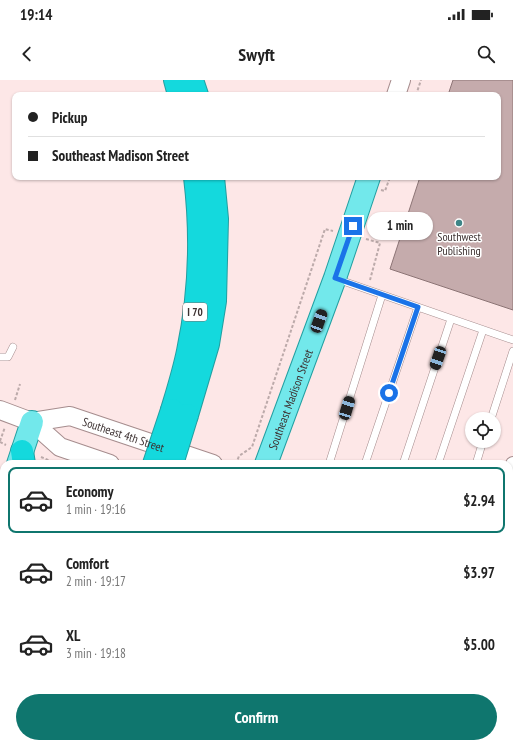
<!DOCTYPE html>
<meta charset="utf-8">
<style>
body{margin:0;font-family:"PT Sans Narrow",sans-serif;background:#f2f2f2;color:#222;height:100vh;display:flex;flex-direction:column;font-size:15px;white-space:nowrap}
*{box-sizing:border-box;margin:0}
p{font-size:13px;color:#767676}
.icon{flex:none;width:22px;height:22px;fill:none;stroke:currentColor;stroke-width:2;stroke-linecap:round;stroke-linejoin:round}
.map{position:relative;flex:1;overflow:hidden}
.drawer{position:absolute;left:0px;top:380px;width:513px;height:288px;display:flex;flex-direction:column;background:#fff;border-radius:12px 12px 0 0;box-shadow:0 1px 3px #0004}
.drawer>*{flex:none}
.hud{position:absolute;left:12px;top:12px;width:489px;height:88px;border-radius:8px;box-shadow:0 1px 3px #0004;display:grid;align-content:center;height:88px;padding:0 16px;background:#fff}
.buttons{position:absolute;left:465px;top:332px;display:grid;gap:8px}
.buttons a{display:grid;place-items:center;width:36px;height:36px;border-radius:50%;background:#fff;box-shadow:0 1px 3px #0004;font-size:20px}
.end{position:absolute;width:18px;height:18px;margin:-9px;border:5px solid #1a73e8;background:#fff;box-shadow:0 0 0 2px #fff}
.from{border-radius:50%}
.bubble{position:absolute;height:28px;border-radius:14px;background:#fff;box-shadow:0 1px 3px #0004;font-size:13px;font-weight:800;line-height:28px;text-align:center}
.car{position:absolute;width:12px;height:24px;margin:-12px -6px;border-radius:5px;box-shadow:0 0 3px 1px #0007;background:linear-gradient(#222 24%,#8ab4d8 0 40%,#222 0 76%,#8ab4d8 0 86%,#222 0)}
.hud b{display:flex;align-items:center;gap:14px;height:38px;font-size:15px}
.hud b+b{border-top:1px solid #e0e0e0}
.hud i{width:10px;height:10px;background:#222}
ul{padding:7px 0 0;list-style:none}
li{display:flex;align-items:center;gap:12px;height:66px;margin:0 8px 6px;padding:0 8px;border:2px solid transparent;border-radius:8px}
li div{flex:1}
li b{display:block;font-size:15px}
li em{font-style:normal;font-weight:800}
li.selected{border-color:#0f766e}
li>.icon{width:36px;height:36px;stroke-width:1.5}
.primary-button{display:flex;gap:8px;margin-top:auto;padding:8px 16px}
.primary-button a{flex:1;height:46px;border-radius:24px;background:#0f766e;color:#fff;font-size:16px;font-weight:800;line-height:46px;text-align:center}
.status{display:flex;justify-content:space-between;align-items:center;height:28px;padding:0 20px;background:#fff;direction:ltr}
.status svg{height:11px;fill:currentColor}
header{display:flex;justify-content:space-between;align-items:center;height:52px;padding:0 16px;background:#fff;font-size:18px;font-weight:800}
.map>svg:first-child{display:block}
.building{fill:#c5abac;stroke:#8c7475}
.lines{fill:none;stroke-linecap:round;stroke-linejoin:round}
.service-casing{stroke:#a68d8e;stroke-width:8}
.minor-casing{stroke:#a68d8e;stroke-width:16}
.tertiary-casing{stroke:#a68d8e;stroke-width:20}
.primary-casing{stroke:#229fa1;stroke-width:24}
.motorway-casing{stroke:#229fa1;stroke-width:24}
.path{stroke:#bcaaaa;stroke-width:2;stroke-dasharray:3 2;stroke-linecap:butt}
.service{stroke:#fff;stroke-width:7}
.minor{stroke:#fff;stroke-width:14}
.tertiary{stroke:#fff;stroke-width:18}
.primary{stroke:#72e8eb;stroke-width:22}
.motorway{stroke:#14d9dd;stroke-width:22}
.motorway-bridge-casing{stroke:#229fa1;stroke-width:24;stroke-linecap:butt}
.motorway-bridge{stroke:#14d9dd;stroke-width:22}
.route{stroke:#1a73e8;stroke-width:5}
.poi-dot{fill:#3d8587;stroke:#fff;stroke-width:1.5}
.labels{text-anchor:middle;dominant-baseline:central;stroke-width:3;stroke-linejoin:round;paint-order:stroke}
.shield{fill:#fff;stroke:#777070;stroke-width:1}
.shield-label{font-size:11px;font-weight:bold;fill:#3d3232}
.poi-label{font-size:12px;fill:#3d3232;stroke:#fff}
.street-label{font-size:12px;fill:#3d3232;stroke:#fff}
</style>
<div class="status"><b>19:14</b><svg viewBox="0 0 49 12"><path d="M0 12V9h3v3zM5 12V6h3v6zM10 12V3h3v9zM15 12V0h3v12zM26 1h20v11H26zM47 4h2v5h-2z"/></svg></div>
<header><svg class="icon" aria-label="back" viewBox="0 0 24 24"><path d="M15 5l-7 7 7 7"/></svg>Swyft<svg class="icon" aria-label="search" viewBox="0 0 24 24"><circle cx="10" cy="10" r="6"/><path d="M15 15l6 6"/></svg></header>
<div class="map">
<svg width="513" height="668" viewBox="0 0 513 668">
<rect width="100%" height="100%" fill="#fde7e7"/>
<path class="building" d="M453,0H513V230L390,189L420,97H498V15H448Z"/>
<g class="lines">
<defs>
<path id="service" d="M337,199L513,260
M0,277H8L13,267
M491,339L513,271
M329,384L382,215
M365,384L418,227
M403,384L451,239
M438,384L483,250
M476,384L483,361
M224,664L236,668
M447,664L458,668
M370,668L372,664"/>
<path id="minor" d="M509,395L513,384
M418,668L420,664"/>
<g id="tertiary">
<path d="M396,15L401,0"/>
<path d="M0,330L32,342L60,367L110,384"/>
<path id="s1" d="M32,342L70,336L213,384"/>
<path d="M509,500L513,502"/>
</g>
<g id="primary">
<path d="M18,384L32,342"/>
<path id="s2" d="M266,384L335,198L369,97"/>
<path d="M0,438L4,426"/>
<path d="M174,668L175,664"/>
</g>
<path id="motorway" d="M175,0L179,15
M192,0L197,15
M172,330C178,310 184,291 188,271C200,214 202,155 195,97
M187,335L208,264L215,221L217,139L213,97
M22,371L24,384
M42,668L43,664
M59,668L61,664
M81,668L82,664
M132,668L134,664"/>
</defs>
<use href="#service" class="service-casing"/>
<use href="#minor" class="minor-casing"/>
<use href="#tertiary" class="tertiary-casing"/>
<use href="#primary" class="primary-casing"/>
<use href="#motorway" class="motorway-casing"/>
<path class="path" d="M416,15L421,0
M381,110L385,111L390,97
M366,159L380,163L370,200
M15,320L20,304
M0,361L5,347
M0,362L6,365
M41,377L53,382
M236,384L239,376L252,367L325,149L333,151
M509,534L513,535
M388,668L390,664"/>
<use href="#service" class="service"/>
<use href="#minor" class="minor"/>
<use href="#tertiary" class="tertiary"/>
<use href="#primary" class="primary"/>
<use href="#motorway" class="motorway"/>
<defs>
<path id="motorway-bridge" d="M154,384L172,330
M172,384L187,335"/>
</defs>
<use href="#motorway-bridge" class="motorway-bridge-casing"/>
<use href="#motorway-bridge" class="motorway-bridge"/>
</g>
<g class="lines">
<path class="route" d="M353,146L335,198L418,227L389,313"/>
</g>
<circle class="poi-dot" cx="459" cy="143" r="4"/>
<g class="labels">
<rect class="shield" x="183" y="223" width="24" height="18" rx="3"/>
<g class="shield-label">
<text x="195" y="232">I 70</text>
</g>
<g class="poi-label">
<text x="459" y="156">Southwest<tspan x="459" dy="14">Publishing</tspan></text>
</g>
<g class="street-label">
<text stroke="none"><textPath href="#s2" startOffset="69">Southeast Madison Street</textPath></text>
<text stroke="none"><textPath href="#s1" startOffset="95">Southeast 4th Street</textPath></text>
</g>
</g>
</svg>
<div class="buttons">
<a><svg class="icon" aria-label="locate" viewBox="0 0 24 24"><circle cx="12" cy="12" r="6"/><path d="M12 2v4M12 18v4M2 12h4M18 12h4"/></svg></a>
</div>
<i class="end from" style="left:389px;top:313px"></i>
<i class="end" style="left:353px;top:146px"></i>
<div class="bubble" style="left:367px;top:132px;width:66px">1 min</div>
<i class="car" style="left:319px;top:241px;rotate:20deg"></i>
<i class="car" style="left:438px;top:278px;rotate:199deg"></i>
<i class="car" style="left:347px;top:328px;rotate:17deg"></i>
<div class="hud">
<b><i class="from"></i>Pickup</b>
<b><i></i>Southeast Madison Street</b>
</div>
<section class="drawer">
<ul>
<li class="selected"><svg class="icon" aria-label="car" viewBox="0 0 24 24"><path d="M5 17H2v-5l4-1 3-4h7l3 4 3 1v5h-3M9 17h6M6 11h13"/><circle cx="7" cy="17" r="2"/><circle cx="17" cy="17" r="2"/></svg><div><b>Economy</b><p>1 min · 19:16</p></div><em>$2.94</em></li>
<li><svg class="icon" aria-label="car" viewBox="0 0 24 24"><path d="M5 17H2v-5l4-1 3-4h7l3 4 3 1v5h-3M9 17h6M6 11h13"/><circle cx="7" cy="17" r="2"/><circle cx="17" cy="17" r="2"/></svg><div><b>Comfort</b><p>2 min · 19:17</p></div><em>$3.97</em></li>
<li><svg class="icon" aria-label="car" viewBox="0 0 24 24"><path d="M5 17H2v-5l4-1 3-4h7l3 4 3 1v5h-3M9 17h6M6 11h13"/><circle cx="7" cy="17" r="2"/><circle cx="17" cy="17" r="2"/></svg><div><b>XL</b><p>3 min · 19:18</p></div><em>$5.00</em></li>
</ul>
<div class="primary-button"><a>Confirm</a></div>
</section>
</div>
